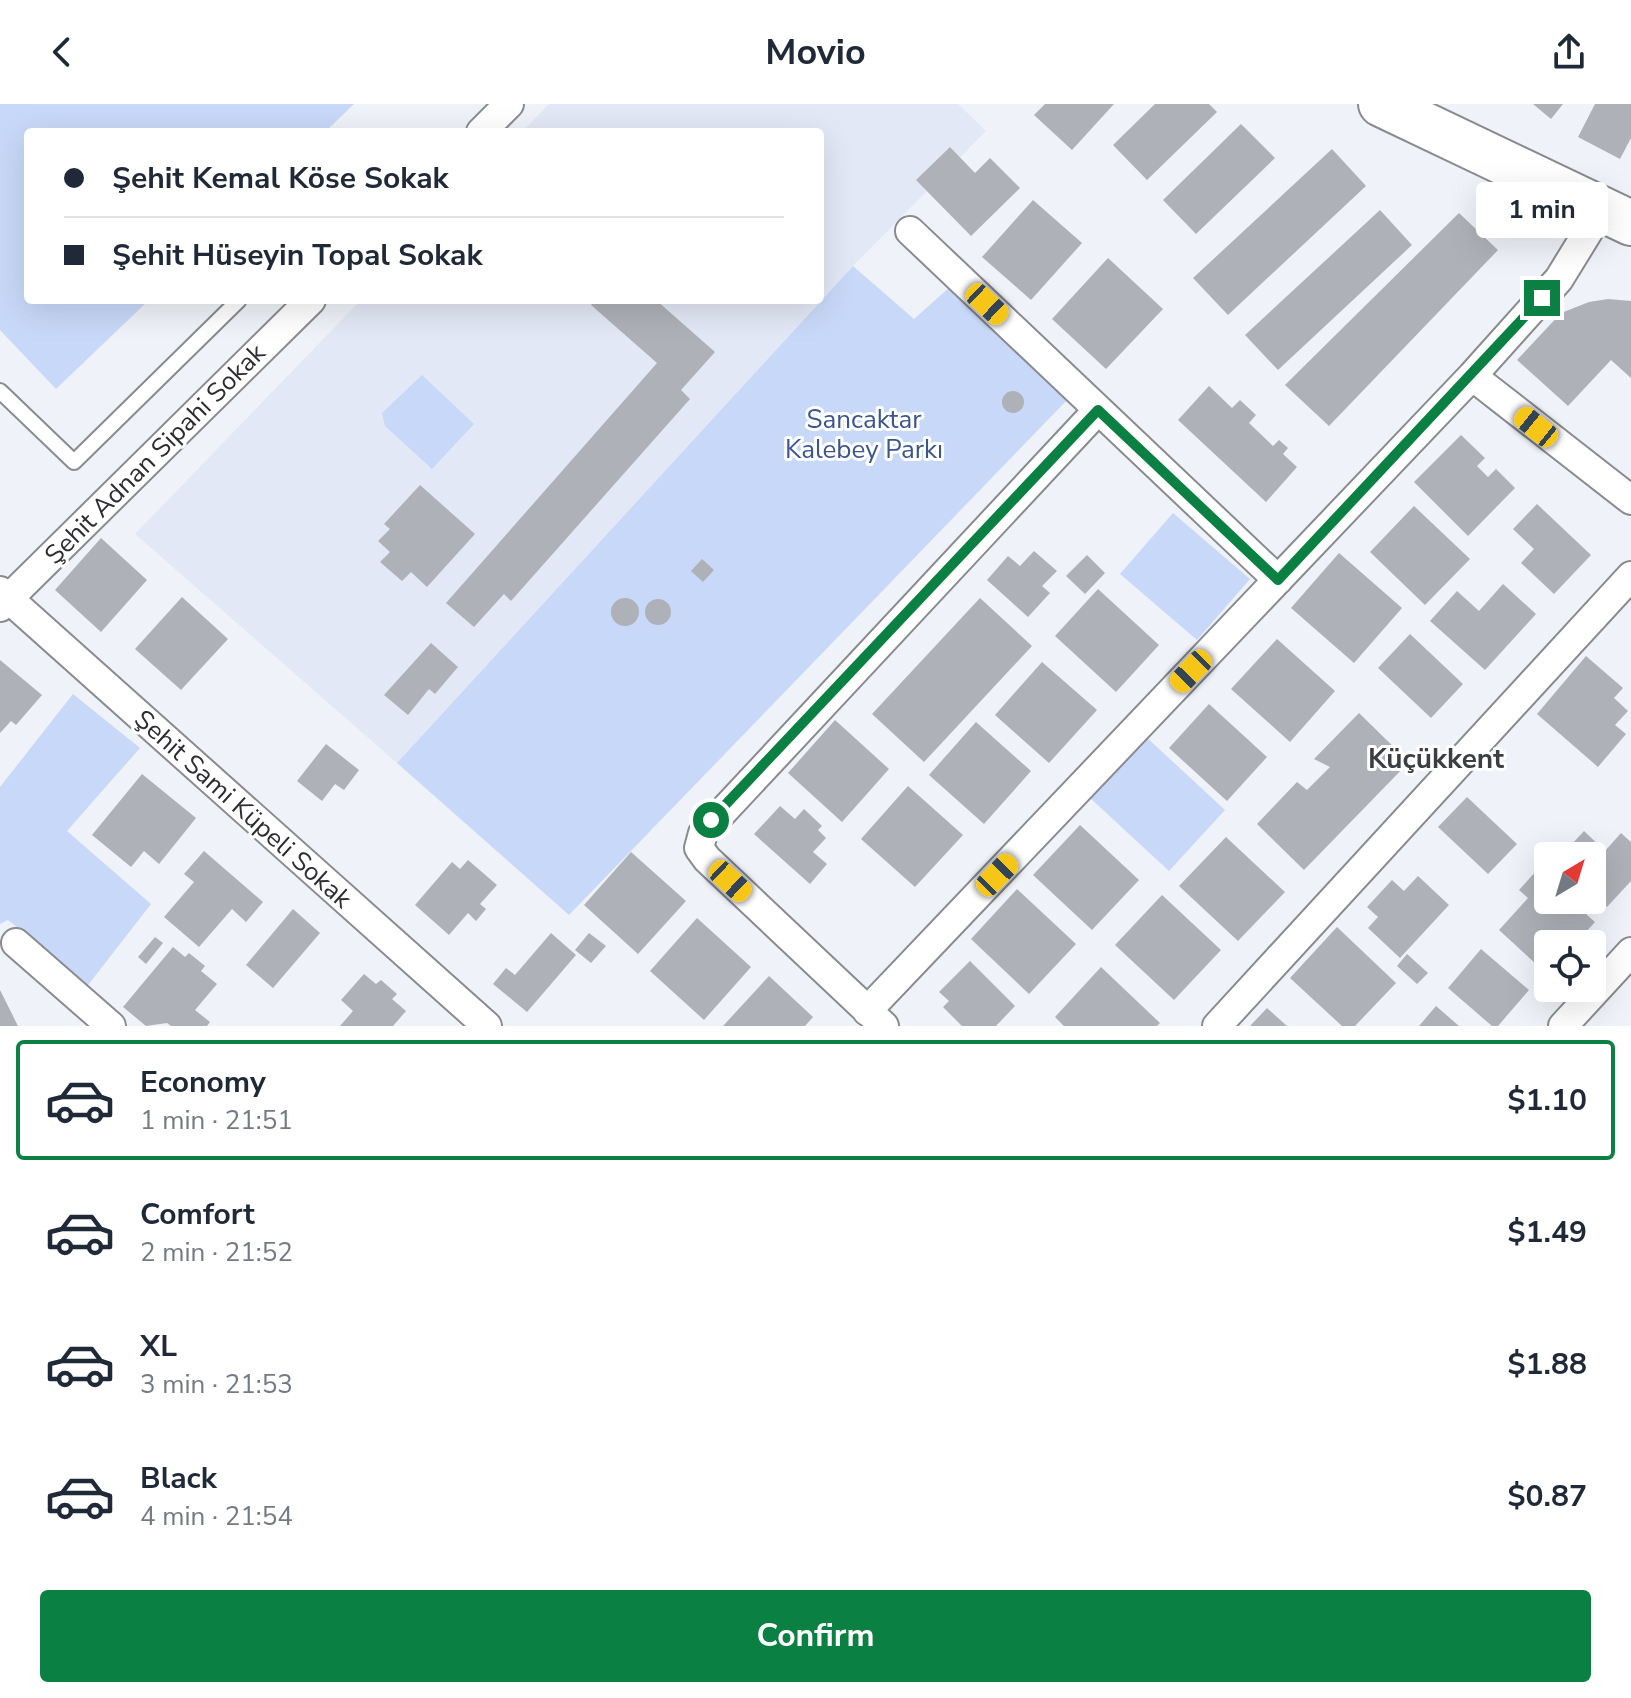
<!DOCTYPE html>
<meta charset="utf-8">
<style>
body{margin:0;font-family:"Nunito Sans",sans-serif;background:#f2f2f3;color:#1f2937;height:100vh;display:flex;flex-direction:column;font-size:30px;white-space:nowrap}
*{box-sizing:border-box;margin:0}
p{font-size:26px;color:#747a83}
.icon{flex:none;width:44px;height:44px;fill:none;stroke:currentColor;stroke-width:2;stroke-linecap:round;stroke-linejoin:round}
.map{position:relative;height:922px;overflow:hidden}
.sheet{display:flex;flex-direction:column;background:#fff;flex:1}
.sheet>*{flex:none}
.banner{position:absolute;left:24px;top:24px;width:800px;height:176px;border-radius:8px;box-shadow:0 8px 32px #0002;display:grid;align-content:center;height:176px;padding:0 40px;background:#fff}
.needle{width:52px;rotate:38deg}
.tools{position:absolute;left:1534px;top:738px;display:grid;gap:16px}
.tools a{display:grid;place-items:center;width:72px;height:72px;border-radius:8px;background:#fff;box-shadow:0 8px 32px #0002;font-size:40px}
.end{position:absolute;width:36px;height:36px;margin:-18px;border:10px solid #0b8043;background:#fff;box-shadow:0 0 0 4px #fff}
.from{border-radius:50%}
.bubble{position:absolute;height:56px;border-radius:8px;background:#fff;box-shadow:0 8px 32px #0002;font-size:26px;font-weight:700;line-height:56px;text-align:center}
.car{position:absolute;width:24px;height:48px;margin:-24px -12px;border-radius:10px;box-shadow:0 0 6px 2px #0007;background:linear-gradient(#f5c518 24%,#345 0 40%,#f5c518 0 76%,#345 0 86%,#f5c518 0)}
.banner b{display:flex;align-items:center;gap:28px;height:76px;font-size:30px}
.banner b+b{border-top:2px solid #e0e1e3}
.banner i{width:20px;height:20px;background:#1f2937}
ul{padding:14px 0 0;list-style:none}
li{display:flex;align-items:center;gap:24px;height:120px;margin:0 16px 12px;padding:0 24px;border:4px solid transparent;border-radius:8px}
li div{flex:1}
li b{display:block;font-size:30px}
li em{font-style:normal;font-weight:700}
li.current{border-color:#0b8043}
li>.icon{width:72px;height:72px;stroke-width:1.5}
.action{display:flex;gap:16px;margin-top:auto;padding:16px 40px}
.action a{flex:1;height:92px;border-radius:8px;background:#0b8043;color:#fff;font-size:32px;font-weight:700;line-height:92px;text-align:center}
header{display:flex;justify-content:space-between;align-items:center;height:104px;padding:0 40px;background:#fff;font-size:36px;font-weight:700}
.map>svg:first-child{display:block}
.built{fill:#e2e8f5}
.green{fill:#c8d8f8}
.building{fill:#aeb1b7}
.lines{fill:none;stroke-linecap:round;stroke-linejoin:round}
.service-casing{stroke:#898b91;stroke-width:18}
.minor-casing{stroke:#898b91;stroke-width:32}
.primary-casing{stroke:#898b91;stroke-width:48}
.service{stroke:#fff;stroke-width:14}
.minor{stroke:#fff;stroke-width:28}
.primary{stroke:#fff;stroke-width:44}
.route{stroke:#0b8043;stroke-width:10}
.labels{text-anchor:middle;dominant-baseline:central;stroke-width:6;stroke-linejoin:round;paint-order:stroke}
.park-label{font-size:26px;fill:#3b5591;stroke:#fff}
.street-label{font-size:26px;fill:#2c2d30;stroke:#fff}
.neighbourhood-label{font-size:28px;font-weight:bold;fill:#3c3e43;stroke:#fff}
</style>
<header><svg class="icon" aria-label="back" viewBox="0 0 24 24"><path d="M15 5l-7 7 7 7"/></svg>Movio<svg class="icon" aria-label="share" viewBox="0 0 24 24"><path d="M12 15V3M7 8l5-5 5 5M5 13v7h14v-7"/></svg></header>
<div class="map">
<svg width="1631" height="922" viewBox="0 0 1631 922">
<rect width="100%" height="100%" fill="#eff2f8"/>
<path class="built" d="M549,0H958L986,27L853,162L397,659L135,430L361,196H820V28H522Z"/>
<path class="green" d="M0,0H354L325,28H28V196H149L56,285L0,226Z
M853,162L914,215L951,182L1071,292L569,811L397,659Z
M422,271L474,320L432,365L385,322L382,309Z
M1173,409L1250,475L1197,536L1120,470Z
M73,590L140,644L67,727L151,800L88,881L8,816L0,820V683Z
M1145,632L1225,706L1169,767L1089,693Z"/>
<path class="building" d="M1045,0H1114L1072,46L1034,11Z
M1155,0H1209L1217,8L1147,76L1113,41Z
M1533,0H1563L1551,15Z
M1595,0H1631V34L1620,55L1578,33Z
M1241,20L1275,54L1196,130L1163,96Z
M950,43L975,69L990,54L1020,84L971,132L916,76Z
M1332,45L1366,82L1228,211L1193,174Z
M1033,96L1082,139L1031,196L982,153Z
M1380,106L1412,141L1278,266L1245,231Z
M1459,109L1498,146L1329,322L1285,281Z
M1108,154L1163,205L1106,265L1052,215Z
M1608,195L1631,197V274L1611,256L1568,302L1517,256L1561,209L1589,198Z
M596,196H656L715,248L681,286L690,295L511,497L504,490L474,523L446,499L657,259L591,201Z
M1209,282L1232,304L1240,296L1256,311L1249,319L1273,342L1279,336L1288,344L1283,350L1297,363L1266,398L1178,316Z
M1002 298a11 11 0 1 1 22 0a11 11 0 1 1-22 0Z
M1461,331L1485,354L1477,362L1488,373L1496,365L1515,384L1468,432L1414,378Z
M420,381L475,430L427,483L411,468L402,477L380,458L390,448L378,437L390,425L384,420Z
M1537,400L1591,451L1554,490L1521,459L1534,445L1513,425Z
M1414,402L1470,455L1425,501L1370,448Z
M101,434L147,476L101,528L55,486Z
M1034,447L1057,467L1042,482L1050,489L1028,513L987,476L1008,452L1020,462Z
M1339,449L1402,504L1354,559L1291,504Z
M1087,451L1105,469L1085,490L1066,472Z
M702,455L714,466L703,478L691,467Z
M1503,480L1536,510L1485,566L1430,517L1457,487L1479,507Z
M1098,485L1159,541L1116,588L1055,532Z
M182,493L228,535L181,586L135,545Z
M980,494L1032,542L924,658L872,610Z
M611 508a14 14 0 1 1 28 0a14 14 0 1 1-28 0Z
M645 508a13 13 0 1 1 26 0a13 13 0 1 1-26 0Z
M1410,530L1463,580L1431,614L1378,564Z
M1277,535L1335,587L1290,638L1231,585Z
M431,539L458,563L435,590L429,585L408,611L384,591Z
M1586,552L1623,584L1614,594L1628,607L1615,621L1626,630L1598,663L1537,610Z
M0,556L42,591L16,621L11,617L0,629Z
M1042,558L1097,606L1049,659L995,611Z
M1209,600L1267,653L1227,697L1169,644Z
M1359,609L1409,658L1304,766L1257,720L1297,678L1307,686L1330,663L1314,655Z
M835,616L889,665L842,718L788,669Z
M976,618L1031,667L984,720L929,671Z
M326,640L359,666L344,686L335,680L322,697L297,677Z
M142,670L196,714L159,760L144,747L131,763L92,731Z
M908,682L963,731L915,783L861,735Z
M1467,693L1517,740L1488,770L1438,723Z
M780,702L795,715L804,705L822,722L818,726L826,734L813,748L827,760L810,780L754,730Z
M1080,721L1139,776L1092,826L1033,771Z
M1584,727L1605,747L1621,729L1631,738V777L1607,803L1592,789V752H1561Z
M1226,733L1285,788L1238,837L1179,782Z
M204,747L263,798L246,818L232,805L199,843L164,813L194,778L184,770Z
M631,748L686,797L638,850L584,801Z
M468,756L497,781L480,800L486,805L476,817L468,809L449,831L415,801L452,758L460,765Z
M1537,766L1548,776V796H1570L1595,818L1575,840H1548V871L1499,826L1528,794L1519,786Z
M1418,772L1449,801L1400,854L1368,824L1378,813L1367,803L1392,776L1404,787Z
M1017,785L1076,840L1029,890L971,835Z
M1162,791L1221,846L1174,896L1115,841Z
M293,805L320,829L273,884L246,861Z
M697,814L751,863L704,916L650,867Z
M1337,823L1396,879L1355,922H1342L1290,874Z
M551,829L576,851L527,908L493,880L506,864L515,871Z
M589,829L606,842L591,859L575,846Z
M155,833L163,839L146,860L138,853Z
M173,843L185,853L189,849L205,862L201,867L217,880L195,906L210,918L207,922H171L167,919L146,922L123,903Z
M1481,845L1529,886L1498,922H1492L1448,884Z
M1407,850L1428,869L1417,880L1397,862Z
M970,857L1015,902L996,922H962L943,903L949,897L939,888Z
M1101,863L1160,919L1157,922H1064L1055,913Z
M364,870L376,880L381,876L397,890L392,895L406,907L393,922H340L353,907L341,896Z
M769,872L813,913L805,922H723Z
M0,886L18,922H0Z
M1436,902L1459,922H1419Z
M1267,904L1287,922H1250Z"/>
<g class="lines">
<defs>
<path id="service" d="M0,287L74,358L239,196"/>
<path id="minor" d="M481,28L509,0
M910,127L1278,476
M1472,272L1631,396
M0,487L487,922
M0,503L311,196
M16,839L111,922
M867,907L1472,272L1559,175L1602,105
M884,922L707,755L699,744L703,729L1098,306
M1217,922L1631,472
M1563,922L1631,848"/>
<path id="primary" d="M1381,0L1631,119"/>
</defs>
<use href="#service" class="service-casing"/>
<use href="#minor" class="minor-casing"/>
<use href="#primary" class="primary-casing"/>
<use href="#service" class="service"/>
<use href="#minor" class="minor"/>
<use href="#primary" class="primary"/>
</g>
<g class="lines">
<path class="route" d="M711,716L1098,306L1278,476L1542,194"/>
</g>
<g class="labels">
<g class="park-label">
<text x="864" y="315">Sancaktar<tspan x="864" dy="30">Kalebey Parkı</tspan></text>
</g>
<g class="street-label">
<text transform="translate(155 350) rotate(-45)">Şehit Adnan Sipahi Sokak</text>
<text transform="translate(243 705) rotate(42)">Şehit Sami Küpeli Sokak</text>
</g>
<g class="neighbourhood-label">
<text x="1436" y="655">Küçükkent</text>
</g>
</g>
</svg>
<div class="tools">
<a><svg class="needle" viewBox="-14 -14 28 28"><path d="M0-13l5 13h-10z" fill="#e53935"/><path d="M0 13l5-13h-10z" fill="#747a83"/></svg></a>
<a><svg class="icon" aria-label="locate" viewBox="0 0 24 24"><circle cx="12" cy="12" r="6"/><path d="M12 2v4M12 18v4M2 12h4M18 12h4"/></svg></a>
</div>
<i class="end from" style="left:711px;top:716px"></i>
<i class="end" style="left:1542px;top:194px"></i>
<div class="bubble" style="left:1476px;top:78px;width:132px">1 min</div>
<i class="car" style="left:987px;top:200px;rotate:133deg"></i>
<i class="car" style="left:1536px;top:323px;rotate:309deg"></i>
<i class="car" style="left:1191px;top:567px;rotate:224deg"></i>
<i class="car" style="left:997px;top:771px;rotate:44deg"></i>
<i class="car" style="left:730px;top:777px;rotate:133deg"></i>
<div class="banner">
<b><i class="from"></i>Şehit Kemal Köse Sokak</b>
<b><i></i>Şehit Hüseyin Topal Sokak</b>
</div>
</div>
<section class="sheet">
<ul>
<li class="current"><svg class="icon" aria-label="car" viewBox="0 0 24 24"><path d="M5 17H2v-5l4-1 3-4h7l3 4 3 1v5h-3M9 17h6M6 11h13"/><circle cx="7" cy="17" r="2"/><circle cx="17" cy="17" r="2"/></svg><div><b>Economy</b><p>1 min · 21:51</p></div><em>$1.10</em></li>
<li><svg class="icon" aria-label="car" viewBox="0 0 24 24"><path d="M5 17H2v-5l4-1 3-4h7l3 4 3 1v5h-3M9 17h6M6 11h13"/><circle cx="7" cy="17" r="2"/><circle cx="17" cy="17" r="2"/></svg><div><b>Comfort</b><p>2 min · 21:52</p></div><em>$1.49</em></li>
<li><svg class="icon" aria-label="car" viewBox="0 0 24 24"><path d="M5 17H2v-5l4-1 3-4h7l3 4 3 1v5h-3M9 17h6M6 11h13"/><circle cx="7" cy="17" r="2"/><circle cx="17" cy="17" r="2"/></svg><div><b>XL</b><p>3 min · 21:53</p></div><em>$1.88</em></li>
<li><svg class="icon" aria-label="car" viewBox="0 0 24 24"><path d="M5 17H2v-5l4-1 3-4h7l3 4 3 1v5h-3M9 17h6M6 11h13"/><circle cx="7" cy="17" r="2"/><circle cx="17" cy="17" r="2"/></svg><div><b>Black</b><p>4 min · 21:54</p></div><em>$0.87</em></li>
</ul>
<div class="action"><a>Confirm</a></div>
</section>
